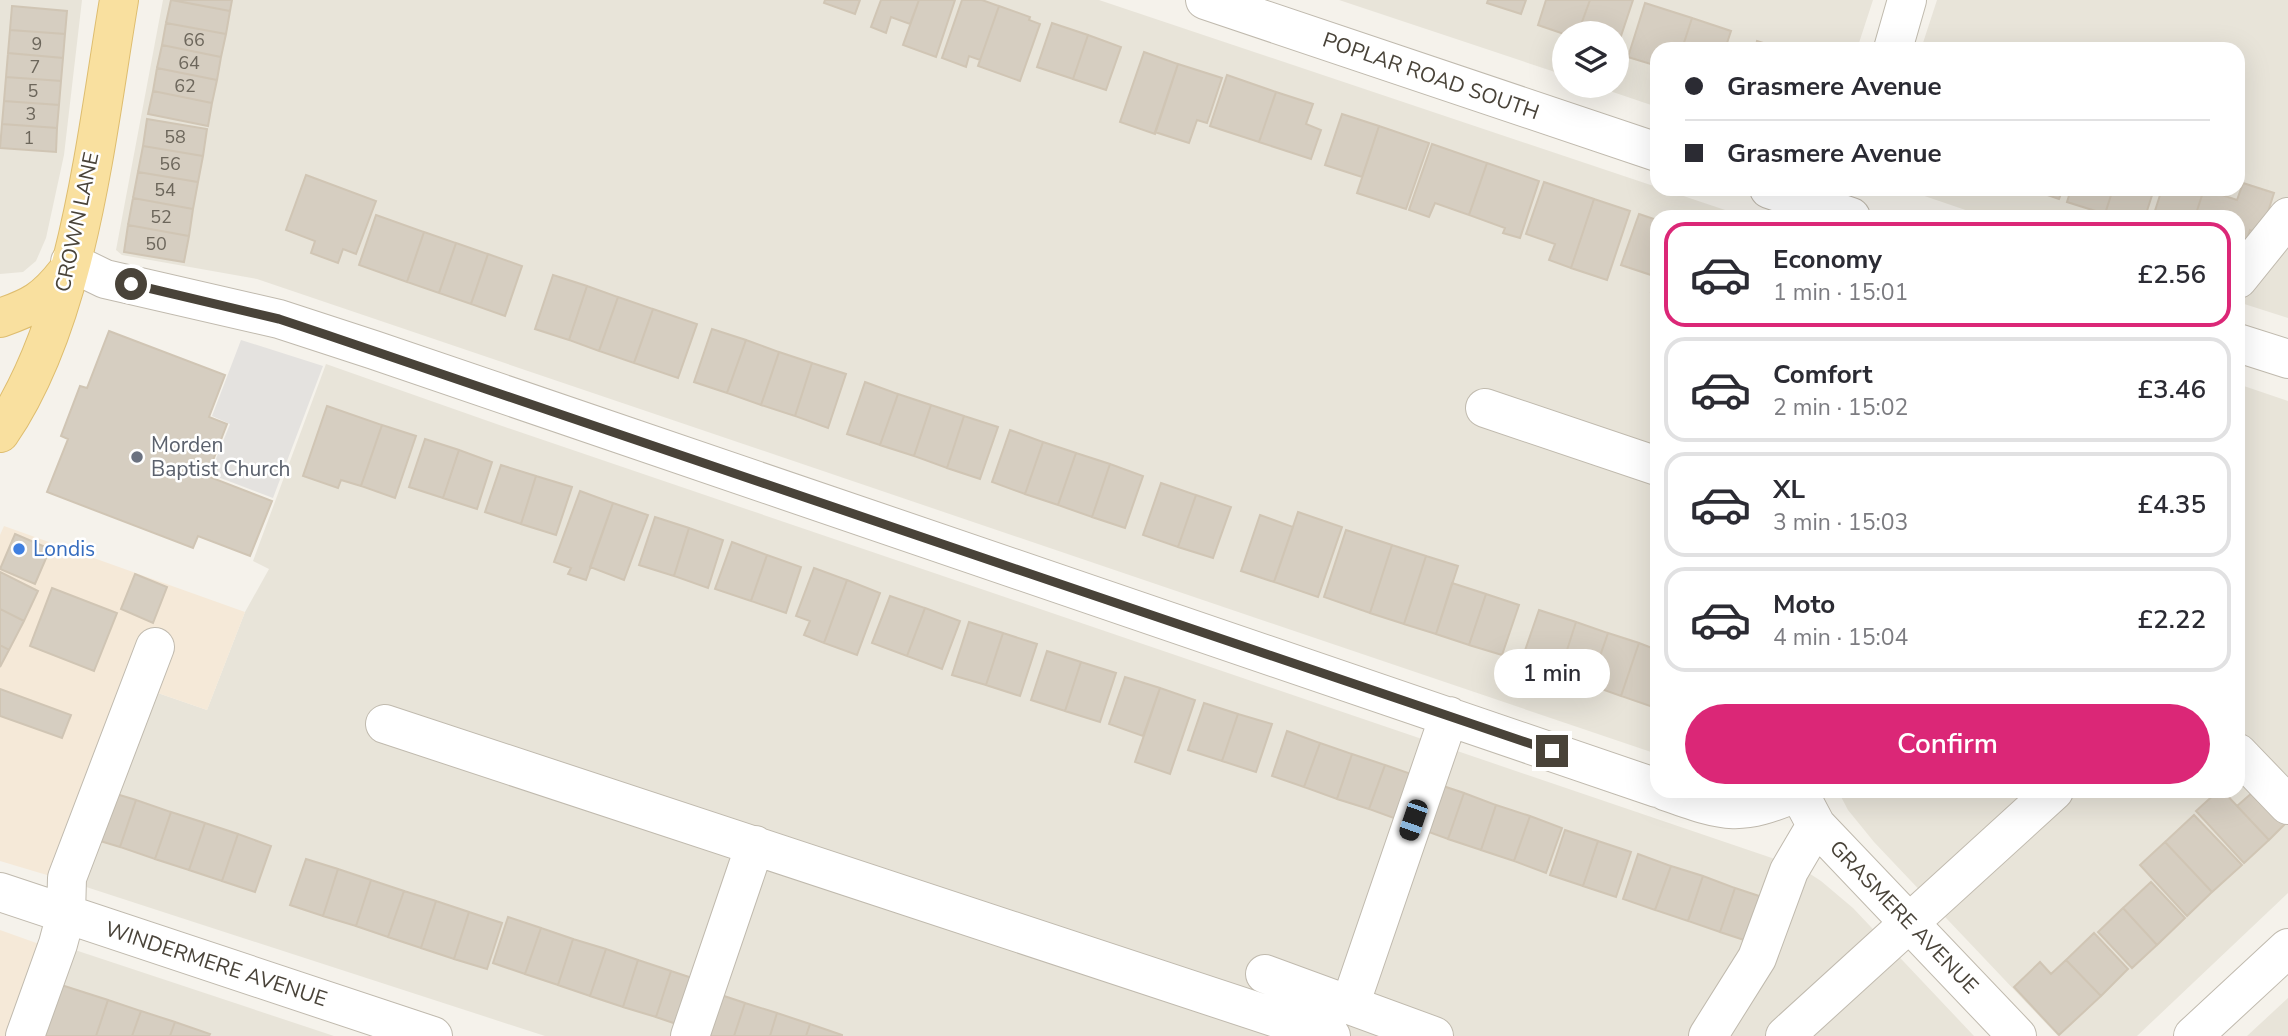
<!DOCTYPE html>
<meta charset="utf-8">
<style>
body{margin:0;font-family:"Nunito Sans",sans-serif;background:#f2f2f3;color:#2b2b33;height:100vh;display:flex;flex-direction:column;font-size:26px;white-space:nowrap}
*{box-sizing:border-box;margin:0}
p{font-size:23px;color:#7c7c81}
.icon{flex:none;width:38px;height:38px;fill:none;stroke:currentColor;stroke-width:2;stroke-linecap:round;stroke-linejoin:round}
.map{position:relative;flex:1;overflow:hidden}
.details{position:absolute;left:1650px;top:210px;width:595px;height:588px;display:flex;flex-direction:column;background:#fff;border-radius:21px;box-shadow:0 7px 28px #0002}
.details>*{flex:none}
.hud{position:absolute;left:1650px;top:42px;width:595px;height:154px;border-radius:21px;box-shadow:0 7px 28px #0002;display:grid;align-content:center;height:154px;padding:0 35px;background:#fff}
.tools{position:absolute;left:1552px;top:21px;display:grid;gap:14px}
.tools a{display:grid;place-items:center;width:77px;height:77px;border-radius:50%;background:#fff;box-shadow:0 7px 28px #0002;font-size:35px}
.end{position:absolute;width:32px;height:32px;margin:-16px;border:9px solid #494339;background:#fff;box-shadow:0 0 0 4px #fff}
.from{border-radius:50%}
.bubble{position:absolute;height:49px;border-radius:24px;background:#fff;box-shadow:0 7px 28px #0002;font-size:23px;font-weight:600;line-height:49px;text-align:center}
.car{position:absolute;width:21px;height:42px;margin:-21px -10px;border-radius:9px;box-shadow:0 0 5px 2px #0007;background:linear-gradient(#222 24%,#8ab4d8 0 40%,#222 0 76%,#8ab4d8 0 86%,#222 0)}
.hud b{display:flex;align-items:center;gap:24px;height:66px;font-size:26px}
.hud b+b{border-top:2px solid #e1e1e2}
.hud i{width:18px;height:18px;background:#2b2b33}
ul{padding:12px 0 0;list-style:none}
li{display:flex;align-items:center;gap:21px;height:105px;margin:0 14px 10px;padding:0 21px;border:4px solid #e1e1e2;border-radius:21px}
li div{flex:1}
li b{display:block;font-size:26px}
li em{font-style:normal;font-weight:600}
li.active{border-color:#db2777}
li>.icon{width:63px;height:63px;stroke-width:1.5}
.cta{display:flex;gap:14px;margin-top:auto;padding:14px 35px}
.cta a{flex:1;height:80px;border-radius:42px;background:#db2777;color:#fff;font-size:28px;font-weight:600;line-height:80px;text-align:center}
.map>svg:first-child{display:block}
.residential{fill:#e8e4d9}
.commercial{fill:#f5e9d8}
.parking{fill:#e4e2df}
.building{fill:#d6cec1;stroke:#d0c5b4;stroke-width:2}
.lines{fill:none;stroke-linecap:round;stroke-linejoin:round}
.minor-casing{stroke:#c0baae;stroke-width:40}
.major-casing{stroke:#debd6f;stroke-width:40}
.minor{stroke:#fff;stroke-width:38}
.major{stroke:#f9e09f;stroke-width:38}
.route{stroke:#494339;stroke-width:9}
.worship-dot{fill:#6b7280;stroke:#fff;stroke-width:2.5}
.shop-dot{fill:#3f7fe0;stroke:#fff;stroke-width:2.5}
.labels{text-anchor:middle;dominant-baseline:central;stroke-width:5;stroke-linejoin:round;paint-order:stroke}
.number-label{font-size:18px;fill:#6c665b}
.street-label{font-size:21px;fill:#494339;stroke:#fff}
.worship-label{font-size:21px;fill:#5b616d;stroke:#fff;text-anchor:start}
.shop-label{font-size:21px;fill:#366cbe;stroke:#fff;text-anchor:start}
</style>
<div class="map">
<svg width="2288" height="1036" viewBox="0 0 2288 1036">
<rect width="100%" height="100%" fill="#f5f2eb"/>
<path class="residential" d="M0,0H82L64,155L46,238L36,261L23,272L0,274Z
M163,0H1099L1746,217H1657V754L257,279L122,255L116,250Z
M1339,0H1873L1857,49H1657V107L1595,86H1617V33H1564V75Z
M1937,0H2288V318L2238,302V217H1986L1904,189H2238V49H1921Z
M326,364L511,429L1801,868L1821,881L1853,908L1974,1036H545L77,884L152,691L207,710L245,612L269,569L253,561Z
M2238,384L2288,401V893L2137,1036H2058L1874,842L1848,810L1838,791H2238Z
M66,947L334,1036H35Z
M2288,998V1036H2247Z"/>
<path class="commercial" d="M4,526L245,612L207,710L152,691L77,884L0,861V535Z
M0,930L42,945L12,1036H0Z"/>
<path class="parking" d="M241,340L323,366L273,498L210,474L230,424L212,416Z"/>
<path class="building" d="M171,0L230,11L226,34L166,23Z
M172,0H232L230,11Z
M825,0H860L855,14L824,3Z
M881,0H919L910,24L891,17L886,33L871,27Z
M919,0H955L936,57L903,45Z
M962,0H982L999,6L980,60L969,56L966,67L942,58Z
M1488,0H1526L1521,14L1487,3Z
M1546,0H1590L1578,33L1564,34L1538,25Z
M1590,0H1633L1617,48V33H1578Z
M1645,3L1692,18L1682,49H1657V66L1628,57Z
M12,6L67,11L65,34L10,30Z
M999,6L1030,17L1029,20L1040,24L1020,81L978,66Z
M1692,18L1731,31L1725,49H1682Z
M166,23L226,34L221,57L162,45Z
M1052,23L1088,35L1073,79L1037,67Z
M10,30L65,34L63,58L8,53Z
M1088,35L1121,47L1106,90L1073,79Z
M1757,41L1782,49H1755Z
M162,45L221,57L217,80L157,68Z
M1144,52L1178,64L1155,134L1120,122Z
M8,53L63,58L61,81L6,77Z
M1178,64L1222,78L1207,123L1197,120L1189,143L1155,132Z
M157,68L217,80L212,103L153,91Z
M1227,75L1276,92L1259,142L1210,126Z
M6,77L61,81L59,105L4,101Z
M153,91L212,103L208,126L148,114Z
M1276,92L1313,104L1306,124L1321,130L1311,159L1259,142Z
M4,101L59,105L57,128L2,124Z
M1342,114L1379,126L1362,177L1325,165Z
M147,119L207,129L203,156L143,146Z
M2,124L57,128L56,152L0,148Z
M1379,126L1429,143L1406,209L1357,193Z
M1432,144L1487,163L1469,215L1435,203L1429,217L1409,210Z
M143,146L203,156L198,182L138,172Z
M1487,163L1539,181L1520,238L1503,233L1505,228L1469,215Z
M138,172L198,182L193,209L133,198Z
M306,175L376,201L356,254L343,249L338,263L311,253L315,241L286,230Z
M1544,182L1594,199L1571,268L1549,260L1555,244L1526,234Z
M2243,183L2274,193L2261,234L2250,230L2243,252L2238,251V217H2195L2204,189L2237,200Z
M2030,189H2063L2059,199Z
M2071,189H2113L2105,214L2067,202Z
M2113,189H2154L2145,217H2113L2105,214Z
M2162,189H2204L2195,217H2153Z
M133,198L193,209L189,236L128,225Z
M1594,199L1630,211L1607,280L1571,268Z
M1639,214L1657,220V277L1621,265Z
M376,215L424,232L407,282L359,265Z
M128,225L189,236L184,262L124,252Z
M424,232L456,243L439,293L407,282Z
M456,243L488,254L471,304L439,293Z
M488,254L522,266L505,316L471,304Z
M553,275L587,286L569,340L535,329Z
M1657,277V295L1651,292Z
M587,286L618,297L599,351L569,340Z
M618,297L653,309L634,363L599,351Z
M653,309L697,324L678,378L634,363Z
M712,329L746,340L727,393L694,382Z
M109,331L225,375L209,417L227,424L207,476L272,501L250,556L198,536L193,548L47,492L68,439L61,436L80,386L87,388Z
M746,340L779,352L761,405L727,393Z
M779,352L812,363L795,416L761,405Z
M812,363L846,374L828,428L795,416Z
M865,382L898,394L880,445L847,434Z
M898,394L931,405L914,456L880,445Z
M931,405L964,416L947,468L914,456Z
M327,406L382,425L361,486L341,480L338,488L303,476Z
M964,416L998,427L980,479L947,468Z
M382,425L416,436L395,498L361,486Z
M1010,430L1043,442L1025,494L992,482Z
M425,439L459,450L443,498L409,487Z
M1043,442L1076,453L1058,505L1025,494Z
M459,450L492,462L477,509L443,498Z
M1076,453L1110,464L1092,517L1058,505Z
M1110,464L1143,476L1125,528L1092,517Z
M501,465L536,476L521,524L485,512Z
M536,476L572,487L556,535L521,524Z
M1161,483L1196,495L1178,547L1143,535Z
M580,491L613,503L586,580L568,574L571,568L554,562Z
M1196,495L1231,507L1213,558L1178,547Z
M613,503L648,515L624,580L590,567Z
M1298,512L1342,527L1318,597L1274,582Z
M1260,515L1293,527L1274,582L1241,571Z
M655,517L689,528L674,576L639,565Z
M689,528L723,540L708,588L674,576Z
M1346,530L1392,545L1370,613L1324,597Z
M15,534L50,549L35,584L0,569Z
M732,542L767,555L751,601L715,589Z
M1392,545L1426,556L1404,624L1370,613Z
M767,555L801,567L786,613L751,601Z
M1426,556L1458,566L1436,634L1404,624Z
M814,568L847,580L824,643L804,635L810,621L796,616Z
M0,572L38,591L24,621L0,609Z
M135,574L167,587L153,623L121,609Z
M847,580L880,593L857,655L824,643Z
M1452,583L1486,594L1469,645L1436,634Z
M52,588L117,613L94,671L30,646Z
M1486,594L1519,605L1502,655L1469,645Z
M890,596L925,608L907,656L872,643Z
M925,608L960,621L942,669L907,656Z
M0,609L24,621L9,650L0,645Z
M1539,610L1576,622L1559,675L1521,662Z
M969,622L1003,633L986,685L952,675Z
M1576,622L1608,633L1590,685L1559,675Z
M1003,633L1037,644L1020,696L986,685Z
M1608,633L1639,643L1621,696L1590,685Z
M1639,643L1657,650V696L1653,707L1621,696Z
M0,645L9,650L0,667Z
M1047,651L1081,662L1065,711L1031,700Z
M1081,662L1116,673L1100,722L1065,711Z
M1125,677L1160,688L1143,736L1109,724Z
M1160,688L1195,700L1170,774L1135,762Z
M0,689L71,715L62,738L0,716Z
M1204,703L1238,714L1222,761L1188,750Z
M1238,714L1272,724L1256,772L1222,761Z
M1287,731L1320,743L1304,787L1272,776Z
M1320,743L1352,754L1337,799L1304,787Z
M1352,754L1385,765L1369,809L1337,799Z
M1385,765L1417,776L1402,821L1369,809Z
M1431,782L1464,793L1448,839L1415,827Z
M2262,784L2288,821L2269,840L2237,806Z
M2218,791H2223L2269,840L2244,863L2196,811Z
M113,793L136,800L120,847L97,840Z
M1464,793L1496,805L1481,850L1448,839Z
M136,800L171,812L155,859L120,847Z
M1496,805L1530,816L1514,861L1481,850Z
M171,812L205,823L189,870L155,859Z
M2194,815L2242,865L2212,892L2165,842Z
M1530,816L1562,828L1546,873L1514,861Z
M205,823L238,834L222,881L189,870Z
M1565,830L1598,841L1583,886L1550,875Z
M238,834L271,846L255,892L222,881Z
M1598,841L1631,852L1616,897L1583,886Z
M2165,842L2212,892L2187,916L2140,865Z
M1638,854L1671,866L1655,910L1623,899Z
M306,859L338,869L323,916L290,905Z
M1671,866L1703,876L1688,921L1655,910Z
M338,869L371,880L356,926L323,916Z
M1703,876L1735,888L1720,932L1688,921Z
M371,880L404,891L388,937L356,926Z
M2151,882L2185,918L2157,945L2123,908Z
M1735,888L1768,899L1753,943L1720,932Z
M404,891L436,901L421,948L388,937Z
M436,901L469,912L454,959L421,948Z
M2123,908L2157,945L2132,968L2098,932Z
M469,912L502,923L487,969L454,959Z
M508,917L541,928L525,974L493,963Z
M541,928L573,939L558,985L525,974Z
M2094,933L2128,969L2101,996L2066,960Z
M573,939L606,949L590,996L558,985Z
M606,949L638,960L623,1007L590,996Z
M638,960L671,971L656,1017L623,1007Z
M2066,960L2101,996L2059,1035L2014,987L2040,962L2051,974Z
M671,971L704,982L688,1028L656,1017Z
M55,983L108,1000L96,1036H38Z
M712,992L745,1003L734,1036H698Z
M108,1000L141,1011L132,1036H96Z
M745,1003L777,1013L770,1036H734Z
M141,1011L175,1022L170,1036H132Z
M777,1013L810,1024L806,1036H770Z
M175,1022L210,1034L209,1036H170Z
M810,1024L842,1035V1036H806Z"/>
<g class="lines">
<defs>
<path id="minor" d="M1205,0L1657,152
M1893,49L1907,0
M1769,189L1851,217
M70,262L105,279L279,319L374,350L1657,788
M2238,279L2288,217
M2238,343L2288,359
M1485,408L1657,466
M385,724L1331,1036
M2238,753L2288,805
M1665,791C1725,812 1738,818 1798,792
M1798,791L1816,825L2017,1036
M0,892L433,1036
M1265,974L1434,1036
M1350,1005L1449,716
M25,1036L58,944L66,914L67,878L155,647
M690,1036L755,845
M1708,1036L1757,958L1789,871L1816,825
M1785,1036L2054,791
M2193,1036L2288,948"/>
<path id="major" d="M0,318C32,307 45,300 66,273
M0,433C79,318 96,136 119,0"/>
</defs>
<use href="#minor" class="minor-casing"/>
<use href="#major" class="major-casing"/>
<use href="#minor" class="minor"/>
<use href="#major" class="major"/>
</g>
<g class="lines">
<path class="route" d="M131,284L279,319L327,335L1552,751"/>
</g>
<circle class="worship-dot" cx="137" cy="457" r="7"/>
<circle class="shop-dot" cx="19" cy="549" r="7"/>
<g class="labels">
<g class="number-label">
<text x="194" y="40">66</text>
<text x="37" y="44">9</text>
<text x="189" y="63">64</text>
<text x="35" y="67">7</text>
<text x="185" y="86">62</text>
<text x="33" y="91">5</text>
<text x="31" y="114">3</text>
<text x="175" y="137">58</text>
<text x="29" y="138">1</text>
<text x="170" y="164">56</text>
<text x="165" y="190">54</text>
<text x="161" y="217">52</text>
<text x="156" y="244">50</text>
</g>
<g class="street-label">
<text transform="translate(1431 76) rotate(19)">POPLAR ROAD SOUTH</text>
<text transform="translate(77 222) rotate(-78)">CROWN LANE</text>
<text transform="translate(1904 917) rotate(46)">GRASMERE AVENUE</text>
<text transform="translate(216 964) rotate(18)">WINDERMERE AVENUE</text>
</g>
<g class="worship-label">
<text x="151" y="445">Morden<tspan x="151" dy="24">Baptist Church</tspan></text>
</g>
<g class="shop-label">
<text x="33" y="549">Londis</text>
</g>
</g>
</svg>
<div class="tools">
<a><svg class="icon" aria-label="layers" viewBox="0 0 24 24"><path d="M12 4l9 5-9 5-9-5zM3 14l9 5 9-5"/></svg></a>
</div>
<i class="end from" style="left:131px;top:284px"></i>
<i class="end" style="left:1552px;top:751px"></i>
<div class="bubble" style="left:1494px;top:649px;width:116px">1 min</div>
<i class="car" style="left:1413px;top:820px;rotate:199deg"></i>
<div class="hud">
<b><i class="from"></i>Grasmere Avenue</b>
<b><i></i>Grasmere Avenue</b>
</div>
<section class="details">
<ul>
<li class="active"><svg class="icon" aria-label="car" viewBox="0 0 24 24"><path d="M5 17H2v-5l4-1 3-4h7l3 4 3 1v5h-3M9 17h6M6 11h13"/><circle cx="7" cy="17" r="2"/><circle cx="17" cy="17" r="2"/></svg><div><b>Economy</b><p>1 min · 15:01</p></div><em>£2.56</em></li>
<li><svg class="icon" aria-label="car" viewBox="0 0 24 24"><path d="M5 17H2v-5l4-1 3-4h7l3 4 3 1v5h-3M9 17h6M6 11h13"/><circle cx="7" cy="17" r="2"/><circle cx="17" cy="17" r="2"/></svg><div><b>Comfort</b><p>2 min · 15:02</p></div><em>£3.46</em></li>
<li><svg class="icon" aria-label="car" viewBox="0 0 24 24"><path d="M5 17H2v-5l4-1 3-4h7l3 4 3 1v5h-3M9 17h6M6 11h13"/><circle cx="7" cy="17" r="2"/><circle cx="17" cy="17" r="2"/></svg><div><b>XL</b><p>3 min · 15:03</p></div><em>£4.35</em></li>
<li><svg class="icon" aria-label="car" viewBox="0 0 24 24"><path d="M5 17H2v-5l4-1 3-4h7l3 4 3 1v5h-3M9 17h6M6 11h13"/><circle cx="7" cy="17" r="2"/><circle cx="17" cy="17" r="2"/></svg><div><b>Moto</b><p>4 min · 15:04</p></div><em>£2.22</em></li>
</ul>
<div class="cta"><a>Confirm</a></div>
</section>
</div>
